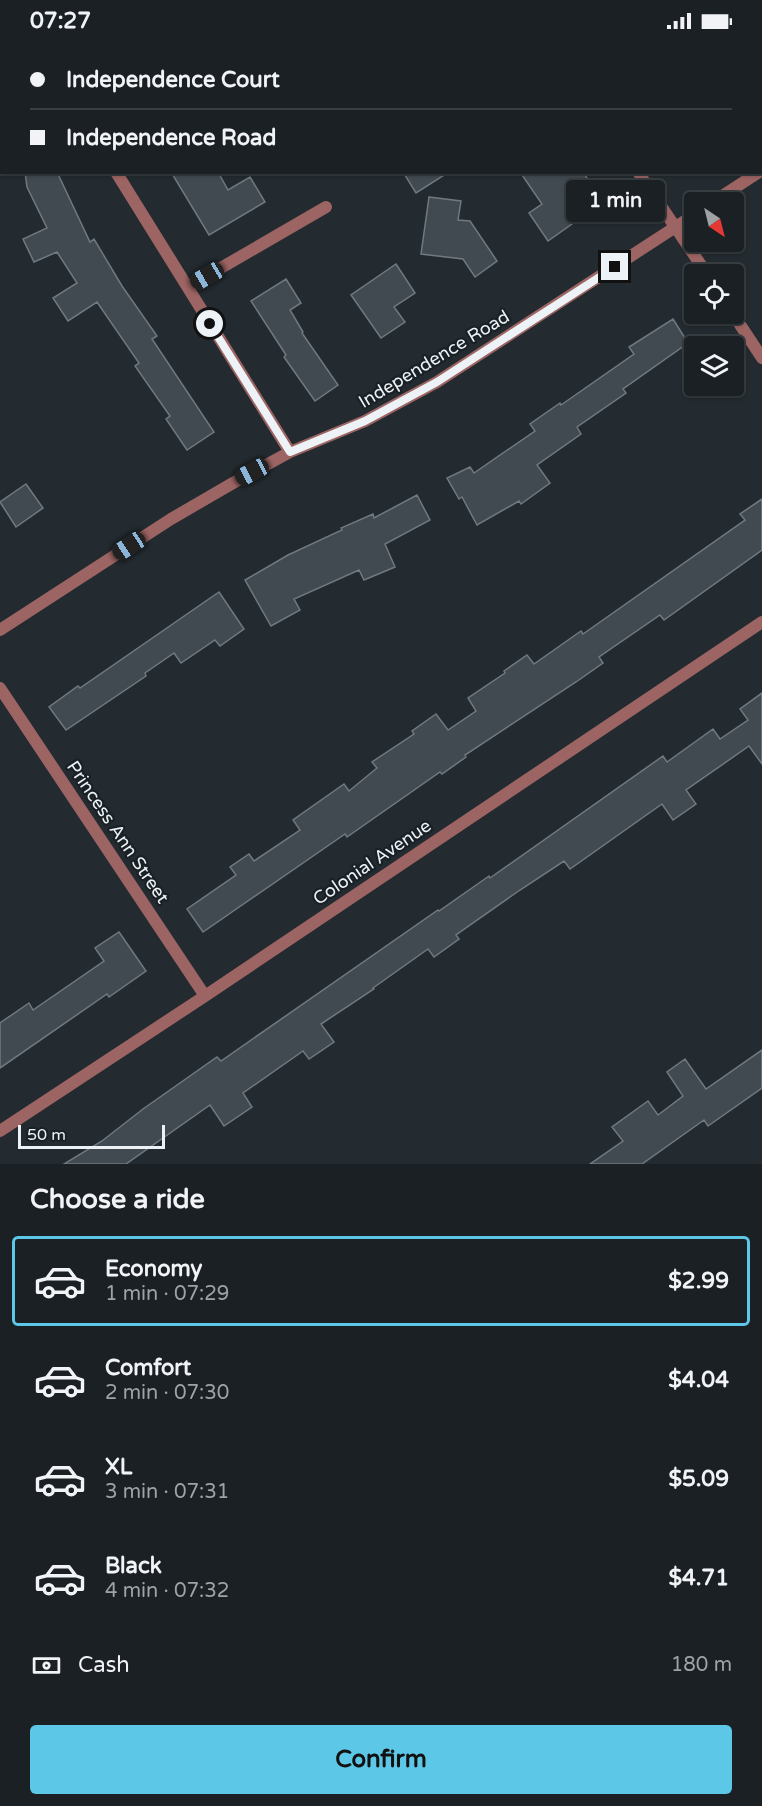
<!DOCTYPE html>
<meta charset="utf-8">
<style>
body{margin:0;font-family:"Varela Round",sans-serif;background:#272d31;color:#f1f3f6;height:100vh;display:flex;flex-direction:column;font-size:22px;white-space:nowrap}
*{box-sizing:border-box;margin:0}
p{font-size:20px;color:#9fa3a6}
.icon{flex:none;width:33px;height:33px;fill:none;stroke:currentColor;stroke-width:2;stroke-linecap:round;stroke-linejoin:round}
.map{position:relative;height:1122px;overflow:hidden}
.side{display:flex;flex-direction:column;background:#1a2024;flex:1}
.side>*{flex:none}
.guide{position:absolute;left:0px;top:0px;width:762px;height:132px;box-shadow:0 2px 4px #0004,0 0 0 2px #383e41;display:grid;align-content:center;height:132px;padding:0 30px;background:#1a2024}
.needle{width:39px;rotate:145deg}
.fabs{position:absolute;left:684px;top:150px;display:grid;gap:12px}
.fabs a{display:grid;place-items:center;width:60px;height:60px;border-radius:6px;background:#1a2024;box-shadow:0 2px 4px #0004,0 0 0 2px #383e41;font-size:30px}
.scale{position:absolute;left:18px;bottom:15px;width:147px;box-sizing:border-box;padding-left:6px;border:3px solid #edf2f6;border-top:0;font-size:16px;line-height:21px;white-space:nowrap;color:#edf2f6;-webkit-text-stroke:4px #1a2126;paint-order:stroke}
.end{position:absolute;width:27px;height:27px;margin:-14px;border:8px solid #edf2f6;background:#111;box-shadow:0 0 0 3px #111}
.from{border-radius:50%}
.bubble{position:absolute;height:42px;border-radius:6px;background:#1a2024;box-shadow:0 2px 4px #0004,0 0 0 2px #383e41;font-size:20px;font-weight:800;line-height:42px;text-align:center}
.car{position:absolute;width:18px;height:36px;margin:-18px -9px;border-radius:8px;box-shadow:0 0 4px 2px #0007;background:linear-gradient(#222 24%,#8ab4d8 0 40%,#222 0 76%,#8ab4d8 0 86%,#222 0)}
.guide b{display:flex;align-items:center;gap:21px;height:57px;font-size:22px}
.guide b+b{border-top:2px solid #383e41}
.guide i{width:15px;height:15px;background:#f1f3f6}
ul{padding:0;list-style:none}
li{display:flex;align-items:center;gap:18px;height:90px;margin:0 12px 9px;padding:0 18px;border:3px solid transparent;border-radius:6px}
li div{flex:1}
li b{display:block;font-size:22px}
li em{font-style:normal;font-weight:800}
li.on{border-color:#5dc7e8}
li>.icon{width:54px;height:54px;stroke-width:1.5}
h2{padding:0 30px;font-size:27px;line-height:72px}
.pay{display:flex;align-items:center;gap:15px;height:66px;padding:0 30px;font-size:22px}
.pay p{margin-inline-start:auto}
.primary-button{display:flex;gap:12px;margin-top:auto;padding:12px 30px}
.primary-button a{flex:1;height:69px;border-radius:6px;background:#5dc7e8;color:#111;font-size:24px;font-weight:800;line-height:69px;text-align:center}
.status{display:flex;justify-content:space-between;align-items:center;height:42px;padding:0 30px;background:#1a2024;direction:ltr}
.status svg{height:16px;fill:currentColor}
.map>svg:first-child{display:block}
.building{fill:#424a51;stroke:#707980;stroke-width:1.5}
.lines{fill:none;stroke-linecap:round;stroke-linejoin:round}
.street{stroke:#9c6462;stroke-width:12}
.route{stroke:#edf2f6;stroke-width:8}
.labels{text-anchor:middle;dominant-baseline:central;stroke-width:4.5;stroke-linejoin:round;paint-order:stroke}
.street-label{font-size:18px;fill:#edf2f6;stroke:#1a2126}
</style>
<div class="status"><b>07:27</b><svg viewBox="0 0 49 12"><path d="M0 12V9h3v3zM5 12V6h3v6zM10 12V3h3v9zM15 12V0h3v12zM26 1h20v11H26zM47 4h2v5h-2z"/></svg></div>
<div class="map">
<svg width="762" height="1122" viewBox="0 0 762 1122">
<rect width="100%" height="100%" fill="#232b30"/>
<path class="building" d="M25,130H57L90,200L94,197L122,244L157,294L152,297L214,390L187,408L166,377L170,374L135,324L139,321L97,260L68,279L53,256L77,241L57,210L34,220L23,197L47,186L27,145Z
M171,130H218L228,148L250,135L265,160L209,193Z
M403,130H449L416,151Z
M520,130H583L603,160L548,199L529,171L542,162Z
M429,155L461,159L458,178L470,179L497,219L475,235L463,217L421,212Z
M396,222L415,251L394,265L405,280L381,296L351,253Z
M286,237L301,261L290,268L303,290L302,291L338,343L315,359L284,315L286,313L251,259Z
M673,277L688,301L623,347L626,351L577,385L581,392L537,423L550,441L521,462L519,459L477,483L462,455L459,457L447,436L470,425L474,431L535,389L530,382L560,361L561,363L634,312L629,305Z
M26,442L43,466L16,485L0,460Z
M417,453L430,478L385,502L395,525L364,538L359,528L294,557L300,568L271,584L245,538L288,513L342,488L341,486L373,472L374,476Z
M762,457V508L664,578L660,573L599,615L603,621L576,640L465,713L466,715L442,732L440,730L347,795L345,792L203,890L187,867L236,833L230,825L249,812L254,819L300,788L293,778L344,742L349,749L377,726L372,720L414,692L412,689L436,672L448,688L476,669L468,656L505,631L504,629L527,613L534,622L581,589L583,592L745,478L740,472Z
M219,550L244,587L220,604L215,598L181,621L174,611L145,631L146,634L66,688L49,665L78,644L80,646Z
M762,651V722L749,704L686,748L696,762L673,778L662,762L570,827L564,819L520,848L456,893L459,897L434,915L428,907L373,946L374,947L321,982L334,1000L309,1017L303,1009L243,1051L252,1065L224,1084L210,1063L126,1122H64L102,1099L143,1067L217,1015L221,1019L438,868L439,869L489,834L490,836L663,714L667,720L713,687L720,697L748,678L740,667Z
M119,890L146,929L109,955L107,952L0,1026V981L29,961L33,968L104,919L95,906Z
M762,1008V1046L708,1084L704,1078L642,1122H590L623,1099L612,1085L648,1059L658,1073L683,1054L667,1030L685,1017L706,1047Z"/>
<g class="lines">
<path class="street" d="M550,0L551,2
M106,2V0
M116,130L290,410
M638,130L707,232
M713,160L759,130
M188,245L326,165
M733,272L762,316
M0,588L171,477L233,441L290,410L365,379L437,340L694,173
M0,646L205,954
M0,1089L205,954L762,580"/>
</g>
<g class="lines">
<path class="route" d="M210,282L290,410L365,379L437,340L615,225"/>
</g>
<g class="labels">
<g class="street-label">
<text transform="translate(434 317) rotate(-31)">Independence Road</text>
<text transform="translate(118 790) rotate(56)">Princess Ann Street</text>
<text transform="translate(372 820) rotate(-34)">Colonial Avenue</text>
</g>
</g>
</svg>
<div class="fabs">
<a><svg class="needle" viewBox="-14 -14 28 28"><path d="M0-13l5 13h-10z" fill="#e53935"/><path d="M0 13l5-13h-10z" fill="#9fa3a6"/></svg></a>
<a><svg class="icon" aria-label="locate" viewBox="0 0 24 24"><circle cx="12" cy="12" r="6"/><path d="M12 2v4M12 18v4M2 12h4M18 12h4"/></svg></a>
<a><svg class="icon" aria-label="layers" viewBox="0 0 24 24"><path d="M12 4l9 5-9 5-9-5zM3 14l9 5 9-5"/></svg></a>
</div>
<div class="scale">50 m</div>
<i class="end from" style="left:210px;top:282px"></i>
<i class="end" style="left:615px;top:225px"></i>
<div class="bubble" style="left:566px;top:138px;width:99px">1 min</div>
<i class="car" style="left:207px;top:234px;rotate:240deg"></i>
<i class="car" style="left:252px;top:430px;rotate:242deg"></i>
<i class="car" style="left:129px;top:504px;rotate:237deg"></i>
<div class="guide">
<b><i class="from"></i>Independence Court</b>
<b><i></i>Independence Road</b>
</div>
</div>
<section class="side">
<h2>Choose a ride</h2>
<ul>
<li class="on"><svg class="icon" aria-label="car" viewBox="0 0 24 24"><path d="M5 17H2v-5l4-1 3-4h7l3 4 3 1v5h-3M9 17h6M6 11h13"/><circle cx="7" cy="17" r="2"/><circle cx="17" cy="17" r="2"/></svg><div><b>Economy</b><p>1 min · 07:29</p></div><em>$2.99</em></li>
<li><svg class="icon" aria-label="car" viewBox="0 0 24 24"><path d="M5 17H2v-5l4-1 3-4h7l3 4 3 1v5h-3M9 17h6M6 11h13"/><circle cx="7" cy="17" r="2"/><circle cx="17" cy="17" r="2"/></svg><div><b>Comfort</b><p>2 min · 07:30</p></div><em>$4.04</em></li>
<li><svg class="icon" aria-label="car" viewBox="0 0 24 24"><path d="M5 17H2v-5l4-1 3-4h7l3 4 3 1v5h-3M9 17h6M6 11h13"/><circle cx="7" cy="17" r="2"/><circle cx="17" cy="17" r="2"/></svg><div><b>XL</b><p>3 min · 07:31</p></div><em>$5.09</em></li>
<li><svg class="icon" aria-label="car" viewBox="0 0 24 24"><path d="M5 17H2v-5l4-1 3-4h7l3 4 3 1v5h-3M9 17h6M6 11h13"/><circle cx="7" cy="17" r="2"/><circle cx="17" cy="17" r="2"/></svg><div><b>Black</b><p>4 min · 07:32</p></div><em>$4.71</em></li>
</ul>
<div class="pay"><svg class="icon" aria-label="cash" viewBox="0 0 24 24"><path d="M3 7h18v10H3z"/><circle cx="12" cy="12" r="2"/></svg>Cash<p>180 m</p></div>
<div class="primary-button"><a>Confirm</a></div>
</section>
